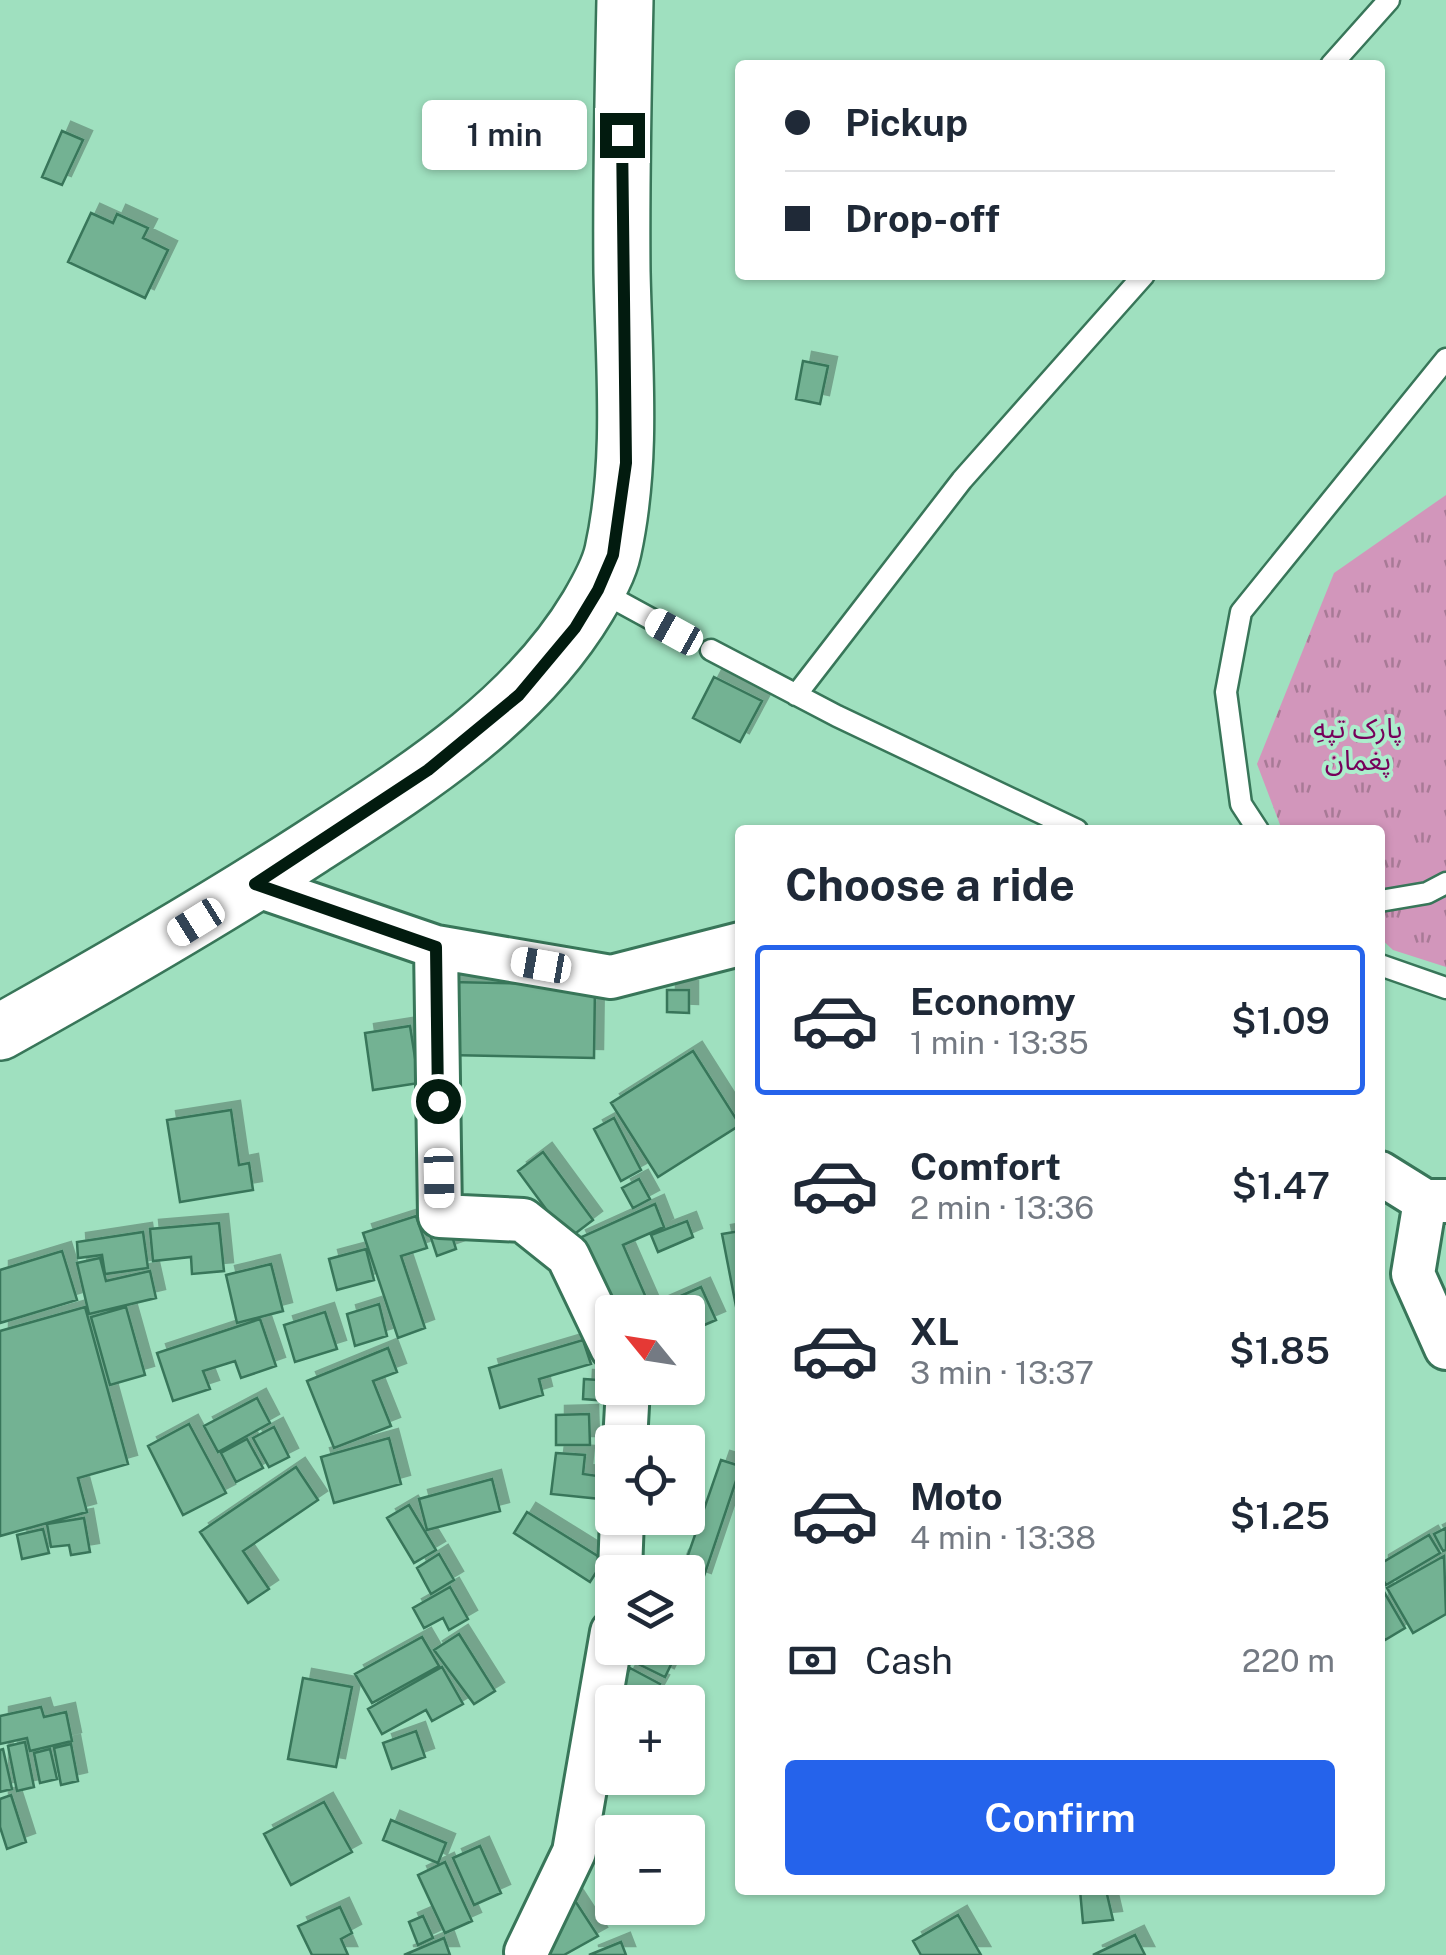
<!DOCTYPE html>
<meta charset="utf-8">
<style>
body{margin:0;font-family:"Public Sans","Noto Sans Arabic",sans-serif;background:#f6f6f7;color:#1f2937;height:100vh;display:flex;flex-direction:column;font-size:38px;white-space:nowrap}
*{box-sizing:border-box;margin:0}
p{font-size:32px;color:#747a83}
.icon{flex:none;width:55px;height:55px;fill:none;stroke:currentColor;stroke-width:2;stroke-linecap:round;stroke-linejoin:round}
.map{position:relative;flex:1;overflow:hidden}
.drawer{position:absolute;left:735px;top:825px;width:650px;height:1070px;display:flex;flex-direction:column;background:#fff;border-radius:10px;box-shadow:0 2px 8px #0004}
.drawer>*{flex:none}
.guide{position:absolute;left:735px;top:60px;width:650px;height:220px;border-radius:10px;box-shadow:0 2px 8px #0004;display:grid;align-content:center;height:220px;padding:0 50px;background:#fff}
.needle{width:65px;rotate:300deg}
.tools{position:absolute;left:595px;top:1295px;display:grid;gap:20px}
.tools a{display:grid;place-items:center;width:110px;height:110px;border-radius:10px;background:#fff;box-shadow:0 2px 8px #0004;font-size:50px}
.end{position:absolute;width:45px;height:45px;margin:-22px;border:12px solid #021b0f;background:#fff;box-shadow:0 0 0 5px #fff}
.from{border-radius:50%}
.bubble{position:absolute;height:70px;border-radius:10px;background:#fff;box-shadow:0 2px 8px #0004;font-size:32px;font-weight:600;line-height:70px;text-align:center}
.car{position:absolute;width:30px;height:60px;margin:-30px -15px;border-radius:12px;box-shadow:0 0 8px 2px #0007;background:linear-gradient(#fff 24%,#345 0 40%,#fff 0 76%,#345 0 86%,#fff 0)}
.guide b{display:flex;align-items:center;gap:35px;height:95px;font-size:38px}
.guide b+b{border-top:2px solid #e0e1e3}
.guide i{width:25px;height:25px;background:#1f2937}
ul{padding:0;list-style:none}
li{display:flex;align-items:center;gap:30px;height:150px;margin:0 20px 15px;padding:0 30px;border:5px solid transparent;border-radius:10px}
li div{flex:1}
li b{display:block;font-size:38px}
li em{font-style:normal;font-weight:600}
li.selected{border-color:#2563eb}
li>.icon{width:90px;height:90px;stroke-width:1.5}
h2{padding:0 50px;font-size:45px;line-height:120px}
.pay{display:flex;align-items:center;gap:25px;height:110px;padding:0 50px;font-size:38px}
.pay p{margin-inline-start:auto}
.cta{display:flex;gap:20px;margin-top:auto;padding:20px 50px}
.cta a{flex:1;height:115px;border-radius:10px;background:#2563eb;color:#fff;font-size:40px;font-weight:600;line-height:115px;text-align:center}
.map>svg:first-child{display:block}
.park{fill:url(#park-tufts)}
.building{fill:#73b293;stroke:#38765a;stroke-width:2.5;filter:url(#shadow)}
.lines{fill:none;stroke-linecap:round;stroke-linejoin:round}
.service-casing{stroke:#387659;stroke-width:25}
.minor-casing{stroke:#387659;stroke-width:48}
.secondary-casing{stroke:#387659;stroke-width:60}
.service{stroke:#fff;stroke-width:20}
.minor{stroke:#fff;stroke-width:42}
.secondary{stroke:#fff;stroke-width:55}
.route{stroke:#021b0f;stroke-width:12}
.labels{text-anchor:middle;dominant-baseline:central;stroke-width:8;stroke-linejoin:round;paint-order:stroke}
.park-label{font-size:28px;fill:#76005a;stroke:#acedcc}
</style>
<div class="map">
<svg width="1446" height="1955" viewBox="0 0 1446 1955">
<defs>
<pattern id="park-tufts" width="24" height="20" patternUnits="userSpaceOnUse" patternTransform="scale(2.5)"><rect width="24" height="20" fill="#d296bb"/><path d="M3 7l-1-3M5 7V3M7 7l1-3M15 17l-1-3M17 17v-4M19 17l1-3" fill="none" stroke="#a87a96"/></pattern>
<filter id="shadow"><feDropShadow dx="9" dy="-9" stdDeviation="0" flood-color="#0004"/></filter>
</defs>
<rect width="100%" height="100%" fill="#9fe0bf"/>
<path class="park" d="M1446,495V967L1393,950L1380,938V830H1282L1257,764L1334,573Z"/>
<path class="building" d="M62,131L83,140L62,185L42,177Z
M91,213L113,223L117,214L148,228L143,238L168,250L145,298L68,262Z
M803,361L828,366L820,404L796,399Z
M714,677L762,701L740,742L693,718Z
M451,982L595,985L594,1058L448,1055Z
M667,990H689V1013L667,1012Z
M410,1026L419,1083L373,1090L365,1033Z
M693,1051L740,1125L658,1177L611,1103Z
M231,1110L239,1165L249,1163L253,1190L180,1202L167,1120Z
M614,1118L641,1170L621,1181L594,1129Z
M543,1152L593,1220L568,1239L518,1171Z
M639,1179L650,1199L633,1208L622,1188Z
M655,1204L664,1227L623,1245L651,1309L701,1287L716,1320L688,1332V1312H612L577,1239Z
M416,1216L427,1248L401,1256L425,1328L398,1338L363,1233Z
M446,1217L456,1249L437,1256L426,1223Z
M687,1221L693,1237L658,1252L651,1235Z
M219,1223L224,1271L192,1274L191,1257L153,1261L150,1229Z
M740,1231V1327L722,1234Z
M143,1232L148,1268L105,1274L102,1255L78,1258L77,1242Z
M366,1249L374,1280L337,1290L329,1259Z
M62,1251L77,1300L0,1323V1270Z
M100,1258L106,1281L150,1271L156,1298L89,1314L77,1263Z
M271,1264L283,1311L237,1323L226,1275Z
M379,1304L387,1336L355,1346L347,1314Z
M85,1307L128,1464L78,1478L87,1512L0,1536V1331Z
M126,1307L145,1375L110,1385L91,1317Z
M325,1312L337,1349L295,1362L284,1325Z
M260,1319L276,1366L241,1378L235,1361L203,1371L210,1389L173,1401L157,1353Z
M583,1340L591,1364L539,1379L543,1395L500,1408L489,1368Z
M388,1348L397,1372L373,1381L391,1426L334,1448L307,1381Z
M584,1379L612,1381V1475L604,1474L609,1401L583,1399Z
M257,1398L270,1423L218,1452L204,1426Z
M589,1414L590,1445H556V1415Z
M189,1424L226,1493L183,1515L148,1446Z
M274,1427L289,1457L269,1467L253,1438Z
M389,1438L401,1484L334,1503L321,1457Z
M247,1439L263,1468L236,1482L221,1453Z
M556,1453L585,1455L583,1474L612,1478L611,1500L551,1494Z
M721,1460L740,1466V1469L702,1582L688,1577V1572H675L680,1559L686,1561Z
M296,1467L318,1500L243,1551L269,1589L248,1603L200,1532Z
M492,1479L500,1511L427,1530L419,1499Z
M409,1505L436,1550L414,1563L387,1518Z
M527,1512L604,1560L590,1582L514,1533Z
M84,1518L90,1552L71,1555L69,1545L51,1547L47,1524Z
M1446,1528V1550L1443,1551L1434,1534Z
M43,1529L49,1553L22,1559L17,1535Z
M1429,1535L1440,1553L1386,1585L1380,1575V1564Z
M439,1554L454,1580L431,1594L417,1568Z
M1444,1556L1446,1614L1413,1633L1387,1588Z
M1380,1585L1405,1628L1385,1640L1380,1631Z
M450,1587L468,1619L449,1630L443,1618L424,1628L413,1608Z
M459,1634L495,1691L474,1704L434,1650Z
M422,1637L439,1666L372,1703L355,1674Z
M623,1648H679L665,1677L620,1655Z
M442,1667L463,1704L432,1721L426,1710L382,1734L368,1709Z
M630,1668L660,1684L650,1702H641L619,1690Z
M303,1678L352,1687L336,1767L288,1759Z
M41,1707L44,1717L66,1712L72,1741L30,1751L27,1738L0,1744V1716Z
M416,1731L425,1757L392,1769L383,1743Z
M25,1742L34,1787L17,1791L8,1746Z
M71,1744L78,1781L61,1785L54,1748Z
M3,1749L12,1789L0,1792V1750Z
M50,1749L57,1779L40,1783L34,1753Z
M11,1795L26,1842L7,1849L0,1827V1799Z
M324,1802L352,1852L291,1885L264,1834Z
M391,1820L446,1843L438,1863L383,1840Z
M480,1846L501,1893L474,1905L453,1858Z
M445,1862L472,1921L445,1933L418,1875Z
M568,1890L598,1936L564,1955H537Z
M1080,1890H1106L1113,1920L1083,1923Z
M340,1907L352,1933L341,1939L348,1955H312L298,1926Z
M958,1915L981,1955H921L913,1941Z
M423,1916L433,1938L418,1945L409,1922Z
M1135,1935L1145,1955H1093Z
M444,1938L450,1955H404Z
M621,1942L626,1955H589Z"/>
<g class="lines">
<defs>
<path id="service" d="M1331,65L1389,0
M598,590L675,632
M711,650L837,716L1077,830
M796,695L962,480L1144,275
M1258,830L1241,804L1226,692L1241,612L1446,359
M1380,901L1427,893L1446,883
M1380,965L1446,988"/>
<path id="minor" d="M255,885L436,947L611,977L740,944
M436,947L440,1216L523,1220L568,1256L612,1348
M1380,1173L1425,1201H1446
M1425,1201L1413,1274L1446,1348
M625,1442L628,1388
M620,1572L622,1518
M526,1952L574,1852L612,1632"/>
<path id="secondary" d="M0,1032C106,973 210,913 312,847C414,781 524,713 588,606C598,589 609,570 613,551C633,460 624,365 622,272C621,181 623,91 625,0"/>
</defs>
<use href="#service" class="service-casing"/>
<use href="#minor" class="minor-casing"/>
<use href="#secondary" class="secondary-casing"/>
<use href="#service" class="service"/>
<use href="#minor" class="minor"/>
<use href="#secondary" class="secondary"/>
</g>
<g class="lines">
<path class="route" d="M438,1101L436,947L255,884L428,770L519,695L575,628L598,590L613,555L626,463L622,135"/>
</g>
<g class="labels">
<g class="park-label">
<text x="1358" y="727">پارک تپهِ<tspan x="1358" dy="32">پغمان</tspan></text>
</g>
</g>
</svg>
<div class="tools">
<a><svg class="needle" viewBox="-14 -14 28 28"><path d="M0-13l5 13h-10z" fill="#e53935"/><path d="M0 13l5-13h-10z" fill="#747a83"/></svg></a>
<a><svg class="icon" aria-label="locate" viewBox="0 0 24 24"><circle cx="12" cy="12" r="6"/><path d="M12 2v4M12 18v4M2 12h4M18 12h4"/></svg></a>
<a><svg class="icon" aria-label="layers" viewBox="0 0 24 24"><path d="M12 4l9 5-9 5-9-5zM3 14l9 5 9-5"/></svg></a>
<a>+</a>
<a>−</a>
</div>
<i class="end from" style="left:438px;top:1101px"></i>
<i class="end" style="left:622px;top:135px"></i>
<div class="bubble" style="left:422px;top:100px;width:165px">1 min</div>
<i class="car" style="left:674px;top:632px;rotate:299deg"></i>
<i class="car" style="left:196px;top:922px;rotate:238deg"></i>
<i class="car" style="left:541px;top:965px;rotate:280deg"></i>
<i class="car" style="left:439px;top:1178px;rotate:179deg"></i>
<div class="guide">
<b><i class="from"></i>Pickup</b>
<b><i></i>Drop-off</b>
</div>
<section class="drawer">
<h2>Choose a ride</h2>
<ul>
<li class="selected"><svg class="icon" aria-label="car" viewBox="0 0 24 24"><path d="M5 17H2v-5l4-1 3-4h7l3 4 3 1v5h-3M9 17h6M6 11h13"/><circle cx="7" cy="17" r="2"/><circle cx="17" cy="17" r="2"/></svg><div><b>Economy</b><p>1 min · 13:35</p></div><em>$1.09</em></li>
<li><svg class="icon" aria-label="car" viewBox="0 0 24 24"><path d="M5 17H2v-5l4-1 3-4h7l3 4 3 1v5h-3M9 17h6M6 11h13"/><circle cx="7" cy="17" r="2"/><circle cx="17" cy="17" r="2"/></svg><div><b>Comfort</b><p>2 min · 13:36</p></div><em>$1.47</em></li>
<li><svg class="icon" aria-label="car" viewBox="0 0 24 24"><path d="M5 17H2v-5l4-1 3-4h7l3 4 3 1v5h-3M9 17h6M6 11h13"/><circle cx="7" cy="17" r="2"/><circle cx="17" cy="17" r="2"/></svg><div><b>XL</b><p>3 min · 13:37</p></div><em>$1.85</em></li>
<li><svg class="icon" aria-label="car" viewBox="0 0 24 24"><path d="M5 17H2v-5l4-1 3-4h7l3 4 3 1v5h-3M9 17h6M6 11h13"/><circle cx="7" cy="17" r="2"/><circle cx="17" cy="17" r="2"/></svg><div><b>Moto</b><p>4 min · 13:38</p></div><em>$1.25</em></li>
</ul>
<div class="pay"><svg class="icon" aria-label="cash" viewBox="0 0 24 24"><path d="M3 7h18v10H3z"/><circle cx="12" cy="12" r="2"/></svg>Cash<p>220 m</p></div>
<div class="cta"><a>Confirm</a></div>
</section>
</div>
